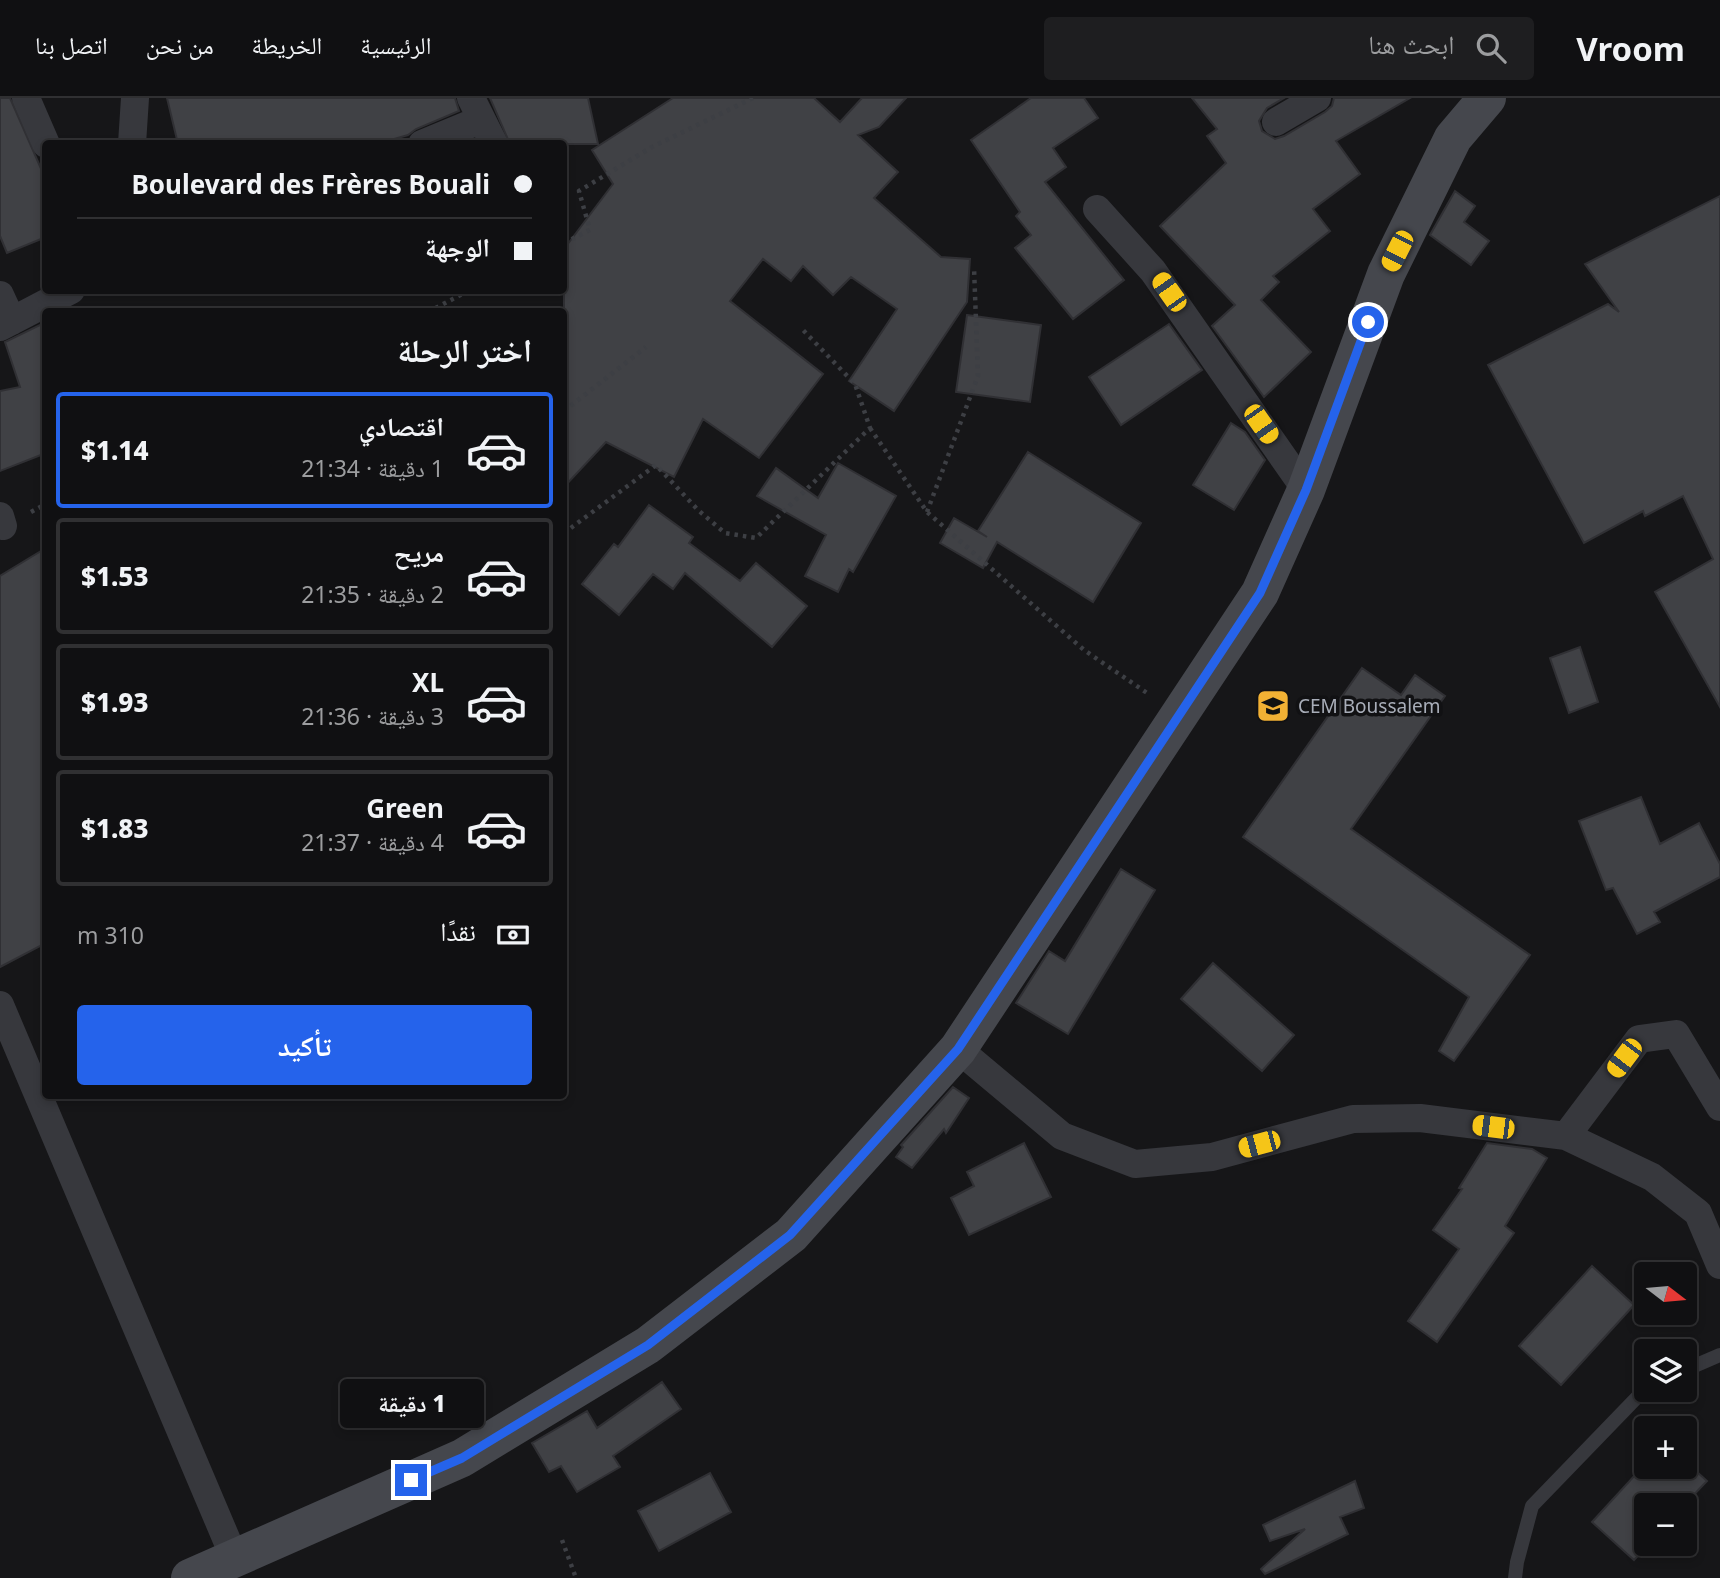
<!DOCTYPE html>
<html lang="ar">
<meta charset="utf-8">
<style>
body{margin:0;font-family:"Noto Sans","Noto Naskh Arabic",sans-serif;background:#1e1e20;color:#f1f3f6;direction:rtl;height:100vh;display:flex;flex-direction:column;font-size:26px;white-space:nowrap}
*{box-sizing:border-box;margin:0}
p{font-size:23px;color:#9c9d9f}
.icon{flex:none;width:38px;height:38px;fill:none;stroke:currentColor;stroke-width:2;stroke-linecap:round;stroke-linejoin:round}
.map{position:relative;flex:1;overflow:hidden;direction:ltr}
.drawer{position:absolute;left:42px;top:210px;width:525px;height:791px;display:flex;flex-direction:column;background:#101012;border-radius:7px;box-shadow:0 4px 10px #0003,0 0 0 2px #303032;direction:rtl}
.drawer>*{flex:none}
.top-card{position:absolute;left:42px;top:42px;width:525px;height:154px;border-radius:7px;box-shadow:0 4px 10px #0003,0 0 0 2px #303032;direction:rtl;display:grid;align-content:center;height:154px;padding:0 35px;background:#101012}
.needle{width:46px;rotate:106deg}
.fabs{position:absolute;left:1634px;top:1164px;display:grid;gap:14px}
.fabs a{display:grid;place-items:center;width:63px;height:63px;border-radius:7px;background:#101012;box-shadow:0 4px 10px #0003,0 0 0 2px #303032;font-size:35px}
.end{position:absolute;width:32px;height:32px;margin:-16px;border:9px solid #2563eb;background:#fff;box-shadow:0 0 0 4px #fff}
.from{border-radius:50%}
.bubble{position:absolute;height:49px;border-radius:7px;background:#101012;box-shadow:0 4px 10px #0003,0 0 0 2px #303032;font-size:23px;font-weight:800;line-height:49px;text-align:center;direction:rtl}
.car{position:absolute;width:21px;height:42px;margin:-21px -10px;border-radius:9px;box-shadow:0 0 5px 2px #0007;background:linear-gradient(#f5c518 24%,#345 0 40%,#f5c518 0 76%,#345 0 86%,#f5c518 0)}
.top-card b{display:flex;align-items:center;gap:24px;height:66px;font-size:26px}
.top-card b+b{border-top:2px solid #303032}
.top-card i{width:18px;height:18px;background:#f1f3f6}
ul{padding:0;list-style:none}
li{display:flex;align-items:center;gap:21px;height:116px;margin:0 14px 10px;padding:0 21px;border:4px solid #303032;border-radius:7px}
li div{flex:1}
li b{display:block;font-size:26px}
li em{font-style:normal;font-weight:800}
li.active{border-color:#2563eb}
li>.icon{width:63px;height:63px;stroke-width:1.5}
h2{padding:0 35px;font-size:32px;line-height:84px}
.pay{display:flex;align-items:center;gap:18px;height:77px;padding:0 35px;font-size:26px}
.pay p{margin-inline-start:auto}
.primary-button{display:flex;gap:14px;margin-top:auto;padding:14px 35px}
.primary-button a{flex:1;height:80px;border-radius:7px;background:#2563eb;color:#fff;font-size:28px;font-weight:800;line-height:80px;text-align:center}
header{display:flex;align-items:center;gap:42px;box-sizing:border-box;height:98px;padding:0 35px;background:#101012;border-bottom:2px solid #303032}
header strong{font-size:33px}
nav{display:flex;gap:38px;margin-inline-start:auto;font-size:24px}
.search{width:490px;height:63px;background:#1e1e20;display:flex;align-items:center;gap:18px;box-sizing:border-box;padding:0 24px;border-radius:7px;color:#9c9d9f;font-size:26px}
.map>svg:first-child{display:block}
.building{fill:#404145;stroke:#303034;stroke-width:2}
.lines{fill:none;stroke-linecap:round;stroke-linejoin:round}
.path{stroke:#3d3f44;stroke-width:4.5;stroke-dasharray:3.5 5;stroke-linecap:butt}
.lane{stroke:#37383d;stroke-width:14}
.street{stroke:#37383d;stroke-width:28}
.secondary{stroke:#45474d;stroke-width:38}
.route{stroke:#2563eb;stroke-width:9}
.labels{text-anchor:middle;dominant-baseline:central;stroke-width:7;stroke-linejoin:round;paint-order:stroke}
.poi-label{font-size:19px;fill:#a8adb8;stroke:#111113;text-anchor:start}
</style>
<header>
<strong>Vroom</strong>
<div class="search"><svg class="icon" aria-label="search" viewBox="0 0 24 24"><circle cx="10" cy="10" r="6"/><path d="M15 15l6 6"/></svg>ابحث هنا</div>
<nav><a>الرئيسية</a><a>الخريطة</a><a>من نحن</a><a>اتصل بنا</a></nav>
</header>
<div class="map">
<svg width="1720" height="1480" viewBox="0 0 1720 1480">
<rect width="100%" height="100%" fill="#161618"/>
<path class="building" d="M0,0H10L46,82V139L7,155L0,138Z
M167,0H455L459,13L416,31L408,37L377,46H178Z
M490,0H588L598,46H510Z
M673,0H814L840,24L862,0H906L879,29L858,37L898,74L874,100L941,159L970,161L967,204L894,313L849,283L897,211L851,179L833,197L803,168L791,183L763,161L730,203L823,276L759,360L703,321L674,379L606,344L564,389V151L613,86L592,52Z
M1031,0H1084L1098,20L1053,50L1066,69L1045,84L1124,182L1073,221L1015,150L1031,137L1016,118L1020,114L971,42Z
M1192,0H1284L1267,10L1259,23L1262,33L1275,41L1284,38L1325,14L1332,8L1334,0H1410L1336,43L1360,76L1313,111L1330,133L1273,178L1279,184L1261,202L1311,254L1264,299L1212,228L1235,207L1160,128L1226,65L1207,38L1217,31Z
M1455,93L1475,108L1464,124L1489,143L1471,167L1430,137Z
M1720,98V609L1655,494L1713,461L1683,398L1645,418L1643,413L1584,445L1488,267L1608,206L1619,214L1585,166Z
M967,217L1041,227L1030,304L956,294Z
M46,224V355L0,373V293L20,289L5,244Z
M1169,226L1202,272L1121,327L1089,279Z
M1231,325L1245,334L1265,362L1234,412L1193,387Z
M1028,354L1141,425L1093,504L997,444L983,470L940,445L954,420L987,439L978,433Z
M838,365L896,398L853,474L849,471L838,494L805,478L826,437L757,398L776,370L818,400Z
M649,407L693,439L689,445L740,483L756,465L807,508L772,549L685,475L673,491L653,476L619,517L582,486L614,446L618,449Z
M46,450V845L0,869V478Z
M1580,549L1598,604L1569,615L1550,560Z
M1362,570L1401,597L1415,577L1445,598L1351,731L1530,857L1454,963L1439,953L1469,899L1243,739Z
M1641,699L1660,746L1699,725L1720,766V779L1654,814L1660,824L1637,836L1613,790L1606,792L1579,723Z
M1121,771L1155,792L1068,936L1016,905L1049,853L1065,863Z
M1213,865L1294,937L1262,973L1181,901Z
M953,989L969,1000L946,1035L944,1031L912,1070L896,1059L903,1049L901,1047Z
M1024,1045L1051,1099L969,1137L951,1100L974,1088L967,1074Z
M1487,1045L1532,1051L1547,1060L1505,1128L1514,1135L1437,1244L1408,1223L1459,1151L1433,1132L1462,1091L1459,1090Z
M1592,1168L1634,1207L1561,1287L1519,1248Z
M662,1284L681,1311L613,1358L620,1369L577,1394L561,1368L549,1374L532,1345L587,1313L597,1330Z
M1685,1363L1707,1383L1684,1407H1647V1446H1649L1634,1462L1592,1424L1647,1364V1368H1685Z
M710,1375L731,1414L659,1453L638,1413Z
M1355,1383L1364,1410L1340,1419L1348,1436L1265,1476L1261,1471L1305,1431L1270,1443L1263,1427Z"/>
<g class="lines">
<path class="path" d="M564,145L590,132L579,93L652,49L753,0
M428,214L470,192
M564,313L646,249
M870,330L927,414L1084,552L1150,597
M31,414L46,406
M927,414L978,278L974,169
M564,435L656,367L698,412L725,435L756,440L870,330L855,286L801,230
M562,1442L576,1480"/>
<path class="lane" d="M1685,1272L1720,1257
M1515,1480L1517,1464L1532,1408L1647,1289"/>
<path class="street" d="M26,0L46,46
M471,0L494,46
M1276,24L1317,0
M132,46L135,0
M422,46L480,22
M1097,111L1153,173L1306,392
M0,197L12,223
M0,229L71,192
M0,418L3,428
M0,907L234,1459
M958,951L1062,1038L1135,1066L1212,1059L1353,1021L1420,1020L1566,1038L1652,1079L1698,1115L1720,1167
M1566,1038L1639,941L1676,936L1720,1009"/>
<path class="secondary" d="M190,1480L462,1360L648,1247L791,1137L958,951L1260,495L1306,392L1386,176L1453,40L1487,0"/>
</g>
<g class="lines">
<path class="route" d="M411,1382L462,1360L648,1247L790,1137L958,951L1260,495L1306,392L1368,224"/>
</g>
<defs>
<symbol id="school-square" viewBox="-11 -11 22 22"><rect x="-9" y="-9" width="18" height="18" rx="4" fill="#f2b134" stroke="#111113"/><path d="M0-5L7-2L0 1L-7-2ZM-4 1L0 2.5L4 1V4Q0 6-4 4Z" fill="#111"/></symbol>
</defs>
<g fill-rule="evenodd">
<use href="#school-square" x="1254" y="589" width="38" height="38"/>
</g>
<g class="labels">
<g class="poi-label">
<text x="1298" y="608">CEM Boussalem</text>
</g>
</g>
</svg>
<div class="fabs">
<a><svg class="needle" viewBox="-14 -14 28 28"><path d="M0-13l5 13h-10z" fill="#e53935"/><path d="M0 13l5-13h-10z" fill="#9c9d9f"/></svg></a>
<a><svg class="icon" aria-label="layers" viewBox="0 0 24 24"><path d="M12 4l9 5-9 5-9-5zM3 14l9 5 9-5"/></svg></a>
<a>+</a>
<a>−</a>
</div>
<i class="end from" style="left:1368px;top:224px"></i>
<i class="end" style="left:411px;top:1382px"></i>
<div class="bubble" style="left:340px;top:1281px;width:144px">1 دقيقة</div>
<i class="car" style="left:1397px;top:153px;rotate:207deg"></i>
<i class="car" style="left:1169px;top:194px;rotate:325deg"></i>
<i class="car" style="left:1261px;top:326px;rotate:145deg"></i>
<i class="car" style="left:1624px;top:960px;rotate:217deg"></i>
<i class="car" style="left:1493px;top:1029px;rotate:277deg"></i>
<i class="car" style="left:1259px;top:1046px;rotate:255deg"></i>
<div class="top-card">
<b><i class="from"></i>Boulevard des Frères Bouali</b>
<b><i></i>الوجهة</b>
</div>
<section class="drawer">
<h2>اختر الرحلة</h2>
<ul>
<li class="active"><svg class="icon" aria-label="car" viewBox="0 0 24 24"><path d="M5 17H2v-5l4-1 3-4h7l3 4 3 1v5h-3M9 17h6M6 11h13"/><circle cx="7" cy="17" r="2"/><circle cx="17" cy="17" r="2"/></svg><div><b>اقتصادي</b><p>1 دقيقة · 21:34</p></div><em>$1.14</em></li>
<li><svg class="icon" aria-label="car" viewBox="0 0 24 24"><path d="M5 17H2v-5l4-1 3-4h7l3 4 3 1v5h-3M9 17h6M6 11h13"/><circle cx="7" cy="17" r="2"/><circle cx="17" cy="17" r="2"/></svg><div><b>مريح</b><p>2 دقيقة · 21:35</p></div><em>$1.53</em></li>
<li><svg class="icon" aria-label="car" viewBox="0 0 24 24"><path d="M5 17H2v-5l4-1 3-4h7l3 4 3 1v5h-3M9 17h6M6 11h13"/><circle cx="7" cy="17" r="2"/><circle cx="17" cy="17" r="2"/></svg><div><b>XL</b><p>3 دقيقة · 21:36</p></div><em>$1.93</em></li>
<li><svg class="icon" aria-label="car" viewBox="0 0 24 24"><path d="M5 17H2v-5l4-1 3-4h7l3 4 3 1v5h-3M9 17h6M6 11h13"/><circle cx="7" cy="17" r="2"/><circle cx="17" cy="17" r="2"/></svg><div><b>Green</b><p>4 دقيقة · 21:37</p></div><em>$1.83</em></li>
</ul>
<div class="pay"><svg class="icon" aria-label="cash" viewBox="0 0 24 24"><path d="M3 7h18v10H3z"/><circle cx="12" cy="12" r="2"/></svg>نقدًا<p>310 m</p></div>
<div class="primary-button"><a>تأكيد</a></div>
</section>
</div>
